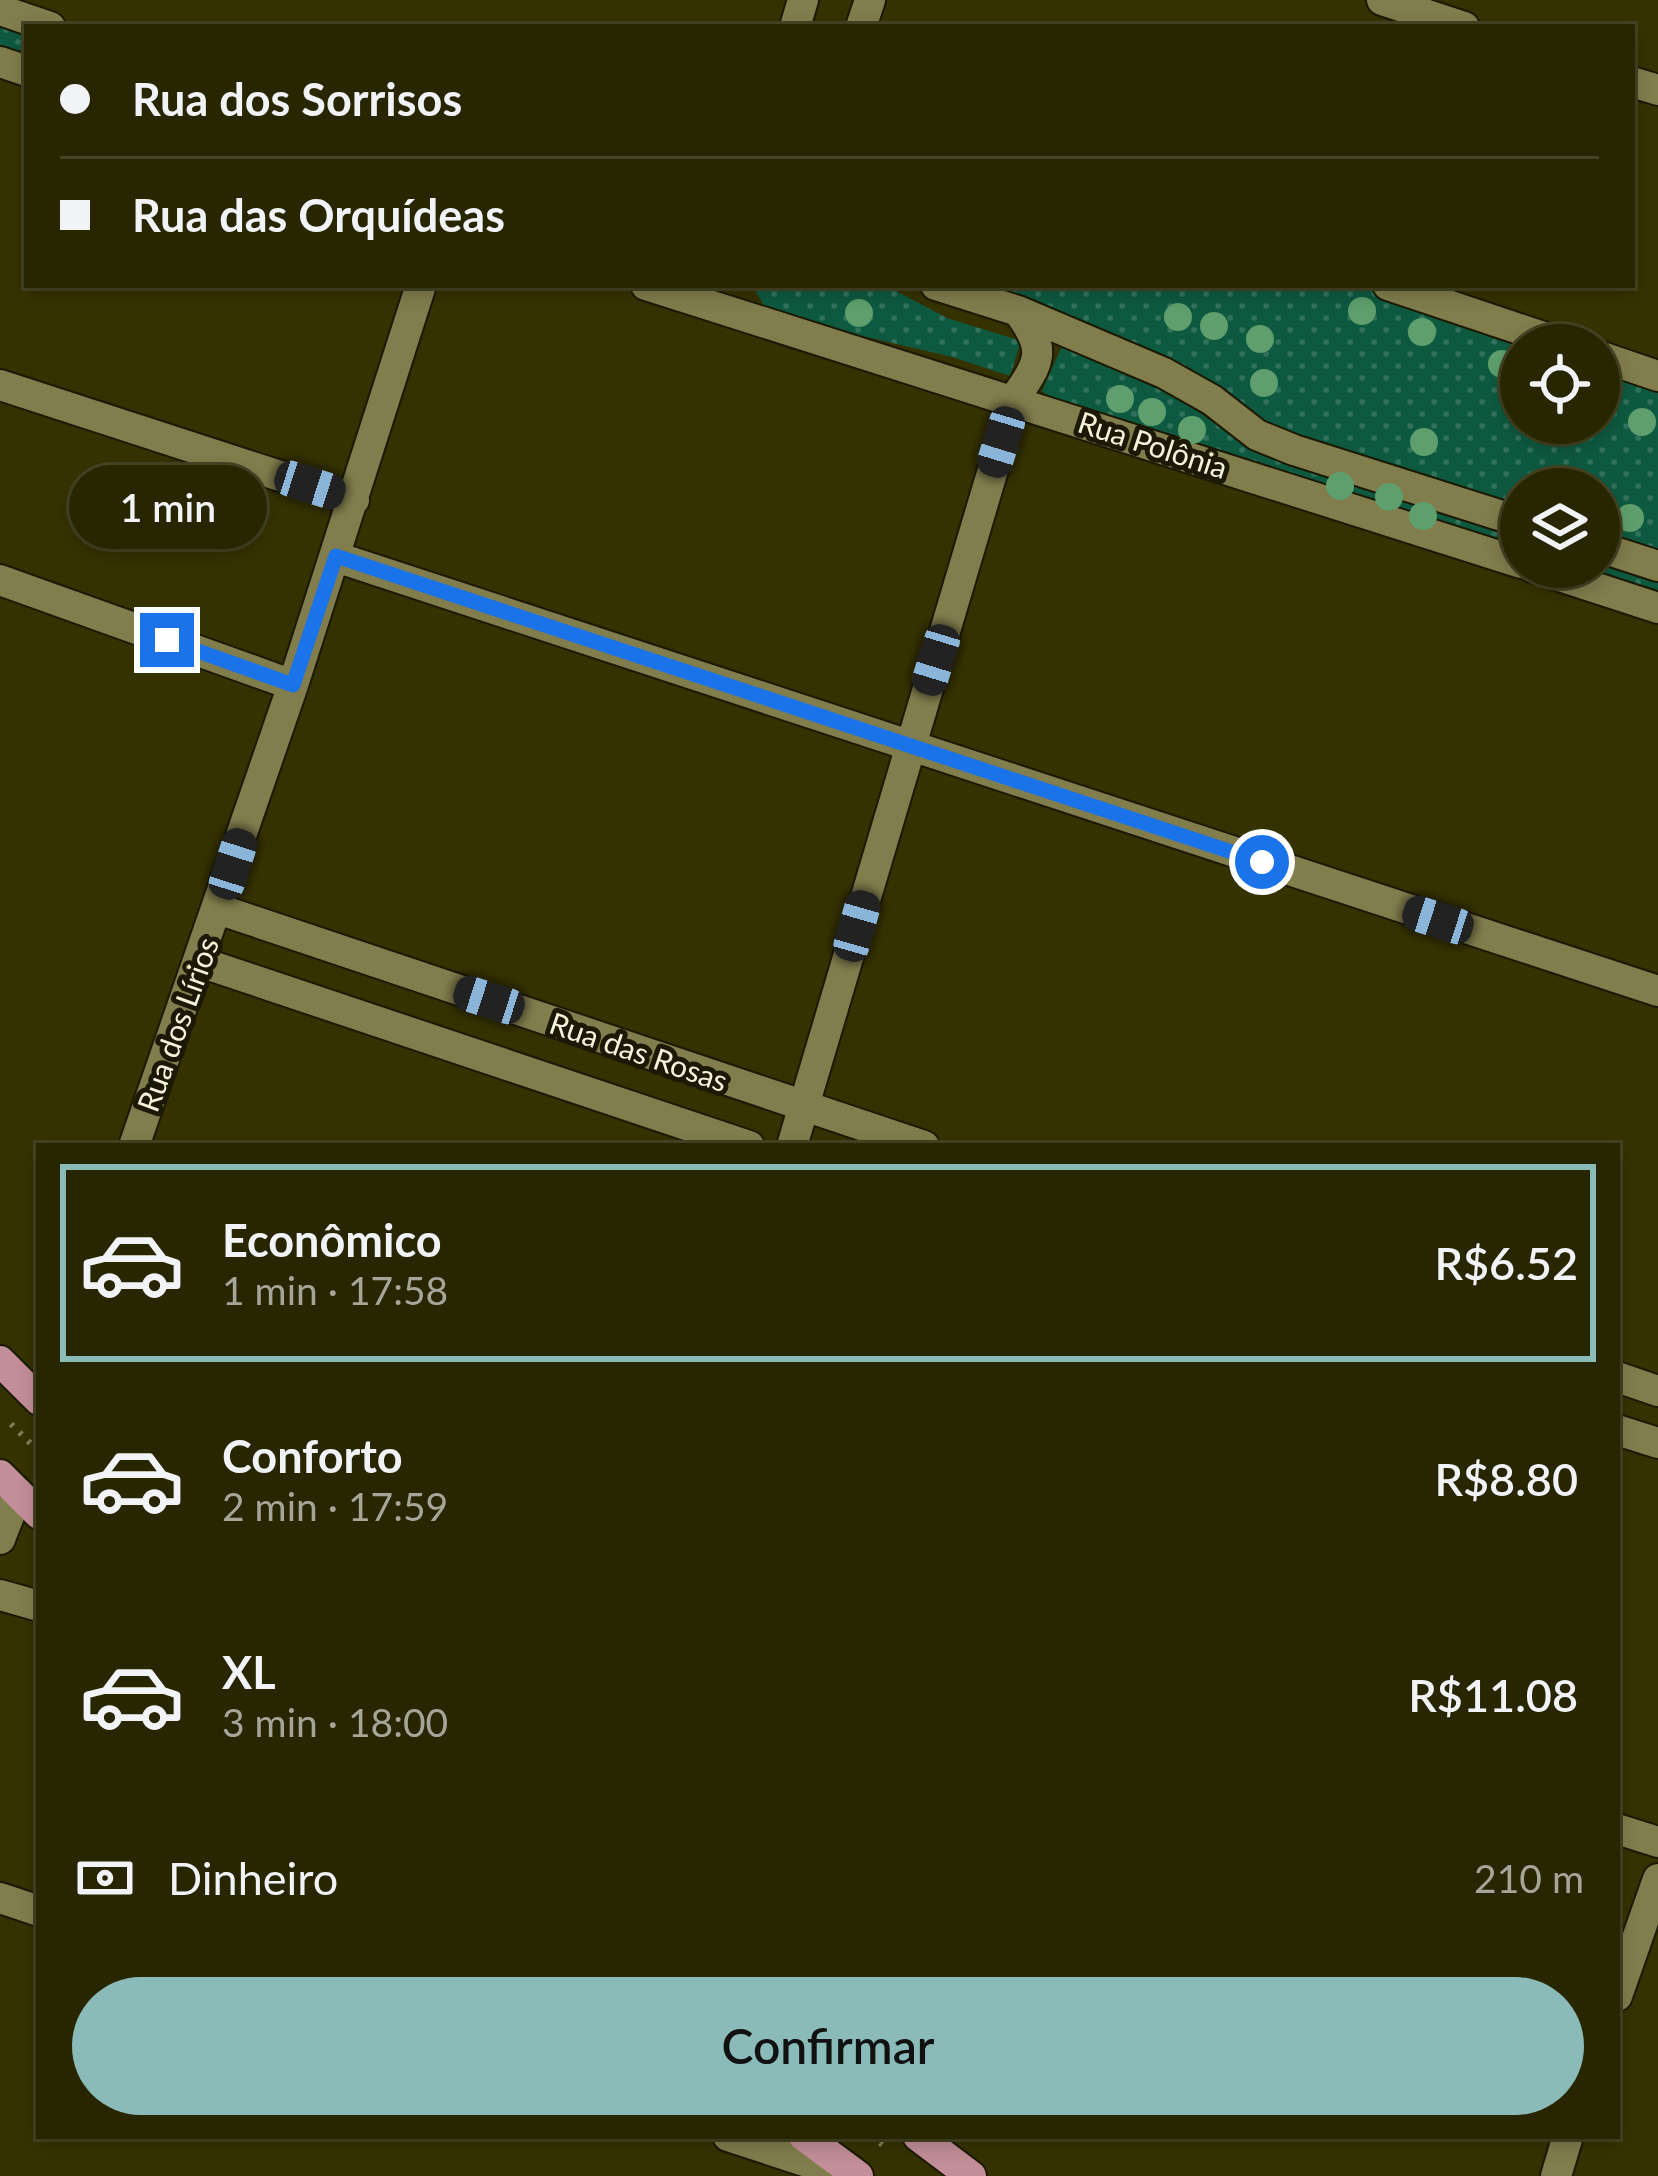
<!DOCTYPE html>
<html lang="pt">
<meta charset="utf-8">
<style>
body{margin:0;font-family:Lato,sans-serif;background:#302e0a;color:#f1f3f6;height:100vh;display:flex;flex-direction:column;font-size:45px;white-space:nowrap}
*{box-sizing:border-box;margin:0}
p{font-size:39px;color:#a5a599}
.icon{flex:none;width:66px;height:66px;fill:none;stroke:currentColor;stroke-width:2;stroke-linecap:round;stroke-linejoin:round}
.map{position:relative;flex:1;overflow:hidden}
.drawer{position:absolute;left:36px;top:1143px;width:1584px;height:996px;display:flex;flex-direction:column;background:#282600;border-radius:0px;box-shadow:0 6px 18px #0003,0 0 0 3px #444322}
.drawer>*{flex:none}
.hud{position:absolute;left:24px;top:24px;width:1611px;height:264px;border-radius:0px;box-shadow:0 6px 18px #0003,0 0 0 3px #444322;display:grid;align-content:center;height:264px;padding:0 36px;background:#282600}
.tools{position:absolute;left:1500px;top:324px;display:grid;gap:24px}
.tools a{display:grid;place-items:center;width:120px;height:120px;border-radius:50%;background:#282600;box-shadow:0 6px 18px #0003,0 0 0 3px #444322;font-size:60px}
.end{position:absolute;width:54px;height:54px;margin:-27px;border:15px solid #1a73e8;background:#fff;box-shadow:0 0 0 6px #fff}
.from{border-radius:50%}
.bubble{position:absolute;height:84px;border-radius:42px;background:#282600;box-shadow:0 6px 18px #0003,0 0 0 3px #444322;font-size:39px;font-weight:600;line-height:84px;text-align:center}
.car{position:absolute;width:36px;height:72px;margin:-36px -18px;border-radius:15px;box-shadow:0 0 9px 3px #0007;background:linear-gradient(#222 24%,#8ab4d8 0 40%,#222 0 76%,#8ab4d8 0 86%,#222 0)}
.hud b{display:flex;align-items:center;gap:42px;height:114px;font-size:45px}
.hud b+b{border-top:3px solid #444322}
.hud i{width:30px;height:30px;background:#f1f3f6}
ul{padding:21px 0 0;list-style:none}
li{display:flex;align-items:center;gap:36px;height:198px;margin:0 24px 18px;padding:0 12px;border:6px solid transparent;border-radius:0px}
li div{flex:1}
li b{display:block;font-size:45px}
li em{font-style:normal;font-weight:600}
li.active{border-color:#8bbbb9}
li>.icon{width:108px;height:108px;stroke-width:1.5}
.pay{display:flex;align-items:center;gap:30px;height:132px;padding:0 36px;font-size:45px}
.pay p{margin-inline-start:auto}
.cta{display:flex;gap:24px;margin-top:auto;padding:24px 36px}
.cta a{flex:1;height:138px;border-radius:72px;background:#8bbbb9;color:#111;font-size:48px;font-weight:600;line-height:138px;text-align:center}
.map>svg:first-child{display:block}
.grass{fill:url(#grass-dots)}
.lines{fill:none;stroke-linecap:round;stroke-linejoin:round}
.street-casing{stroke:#1b1902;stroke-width:34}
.secondary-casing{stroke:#1b1902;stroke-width:34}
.primary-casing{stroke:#1b1902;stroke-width:34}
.path{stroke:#827f57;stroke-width:6;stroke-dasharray:3 9;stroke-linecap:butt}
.street{stroke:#817d4d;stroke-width:30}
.secondary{stroke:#817d4d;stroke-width:30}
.primary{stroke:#c28e98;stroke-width:30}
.tree{fill:#5e9f6d}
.route{stroke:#1a73e8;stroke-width:15}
.labels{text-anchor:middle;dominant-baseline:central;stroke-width:10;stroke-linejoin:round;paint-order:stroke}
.street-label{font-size:30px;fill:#f4f3d9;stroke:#1b1906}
</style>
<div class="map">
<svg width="1658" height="2176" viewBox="0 0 1658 2176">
<defs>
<pattern id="grass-dots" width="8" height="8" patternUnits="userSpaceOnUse" patternTransform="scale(3)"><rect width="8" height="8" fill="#0e5a41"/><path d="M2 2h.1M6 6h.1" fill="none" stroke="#32725c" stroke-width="1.8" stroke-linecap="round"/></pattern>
</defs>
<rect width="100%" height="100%" fill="#363200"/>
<path class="grass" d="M0,19L27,28V61L0,51Z
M758,285H885L947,318L1021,341L1010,376L952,357L769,314L755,290Z
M960,285H1368L1542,345H1521V423H1599V364L1658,385V554L1599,536V489H1521V512L1258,430Z
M1065,339L1187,404L1251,449L1521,538V555L1056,402L1042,391Z
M1599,563L1658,581V600L1558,567H1599Z"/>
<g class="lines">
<defs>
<path id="street" d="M1382,0L1464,27
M1632,82L1658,90
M1388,285L1567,345
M1599,356L1658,376
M0,385L354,500
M336,557L1658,991
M0,580L293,685
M218,909L924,1146
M200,962L749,1146
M134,1146L293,685L421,285
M792,1146L1014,399
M1617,1377L1658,1391
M1617,1430L1658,1443
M0,1539L18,1493
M0,1595L39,1606
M1617,1829L1658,1842"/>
<path id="secondary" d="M0,10L50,27
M795,27L803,0
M861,27L870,0
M0,62L27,71
M646,285L1521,563
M936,285L1018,311L1164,373L1212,400L1257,435L1294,450L1521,522
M1014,399C1041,361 1047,350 1018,311
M1599,547L1658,566
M1532,567L1658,608
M0,1898L39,1911
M1617,1996L1658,1879
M728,2136L850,2176
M1556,2176L1568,2136"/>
<path id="primary" d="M0,1361L39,1400
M0,1475L39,1514
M804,2136L858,2176
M918,2136L971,2176"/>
</defs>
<use href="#street" class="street-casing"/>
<use href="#secondary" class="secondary-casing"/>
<use href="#primary" class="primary-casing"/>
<path class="path" d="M11,1424L39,1452
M870,2136L887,2148"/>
<use href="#street" class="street"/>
<use href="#secondary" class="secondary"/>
<use href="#primary" class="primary"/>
</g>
<g class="tree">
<circle cx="1362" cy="311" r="14"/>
<circle cx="859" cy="313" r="14"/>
<circle cx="1178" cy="317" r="14"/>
<circle cx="1214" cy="326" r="14"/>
<circle cx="1422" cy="332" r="14"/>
<circle cx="1260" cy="339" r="14"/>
<circle cx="1502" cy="364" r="14"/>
<circle cx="1264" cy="383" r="14"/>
<circle cx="1120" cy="399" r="14"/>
<circle cx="1152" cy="412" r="14"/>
<circle cx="1642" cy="422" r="14"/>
<circle cx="1192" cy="430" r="14"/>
<circle cx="1424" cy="442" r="14"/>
<circle cx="1340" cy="486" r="14"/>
<circle cx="1389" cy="497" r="14"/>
<circle cx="1423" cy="516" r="14"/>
<circle cx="1630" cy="518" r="14"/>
</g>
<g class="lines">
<path class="route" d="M167,640L293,685L336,556L1262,862"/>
</g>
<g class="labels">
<g class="street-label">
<text transform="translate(1153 444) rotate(18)">Rua Polônia</text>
<text transform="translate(177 1024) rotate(-70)">Rua dos Lírios</text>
<text transform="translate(639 1051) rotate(19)">Rua das Rosas</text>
</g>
</g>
</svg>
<div class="tools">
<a><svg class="icon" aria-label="locate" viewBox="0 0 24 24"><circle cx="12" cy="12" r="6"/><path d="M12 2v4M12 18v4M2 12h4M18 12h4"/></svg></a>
<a><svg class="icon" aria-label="layers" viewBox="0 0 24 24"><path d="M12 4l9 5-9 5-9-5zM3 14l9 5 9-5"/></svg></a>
</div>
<i class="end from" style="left:1262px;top:862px"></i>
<i class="end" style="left:167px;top:640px"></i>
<div class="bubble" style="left:69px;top:465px;width:198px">1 min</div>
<i class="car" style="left:1001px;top:442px;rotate:197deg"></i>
<i class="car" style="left:310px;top:485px;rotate:108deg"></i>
<i class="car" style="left:936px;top:660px;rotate:197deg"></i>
<i class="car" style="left:233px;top:864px;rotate:18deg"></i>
<i class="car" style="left:1438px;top:920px;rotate:288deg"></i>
<i class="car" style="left:857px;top:926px;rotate:16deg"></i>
<i class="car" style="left:489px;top:1000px;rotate:288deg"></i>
<div class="hud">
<b><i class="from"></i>Rua dos Sorrisos</b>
<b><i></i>Rua das Orquídeas</b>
</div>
<section class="drawer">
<ul>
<li class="active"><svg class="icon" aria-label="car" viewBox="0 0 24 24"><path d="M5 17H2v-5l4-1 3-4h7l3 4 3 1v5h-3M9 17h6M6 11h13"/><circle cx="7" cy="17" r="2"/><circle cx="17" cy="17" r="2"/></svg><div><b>Econômico</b><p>1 min · 17:58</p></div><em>R$6.52</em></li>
<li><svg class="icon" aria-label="car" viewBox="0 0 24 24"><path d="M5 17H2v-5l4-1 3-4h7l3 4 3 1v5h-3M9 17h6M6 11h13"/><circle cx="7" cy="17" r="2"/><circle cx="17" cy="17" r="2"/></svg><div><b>Conforto</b><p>2 min · 17:59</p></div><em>R$8.80</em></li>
<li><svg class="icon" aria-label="car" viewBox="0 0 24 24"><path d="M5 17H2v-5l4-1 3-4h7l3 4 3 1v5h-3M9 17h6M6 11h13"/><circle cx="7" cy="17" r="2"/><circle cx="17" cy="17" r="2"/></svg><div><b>XL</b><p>3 min · 18:00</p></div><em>R$11.08</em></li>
</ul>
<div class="pay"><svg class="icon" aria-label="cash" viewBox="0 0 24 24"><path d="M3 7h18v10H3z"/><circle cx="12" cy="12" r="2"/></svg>Dinheiro<p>210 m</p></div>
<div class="cta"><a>Confirmar</a></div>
</section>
</div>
